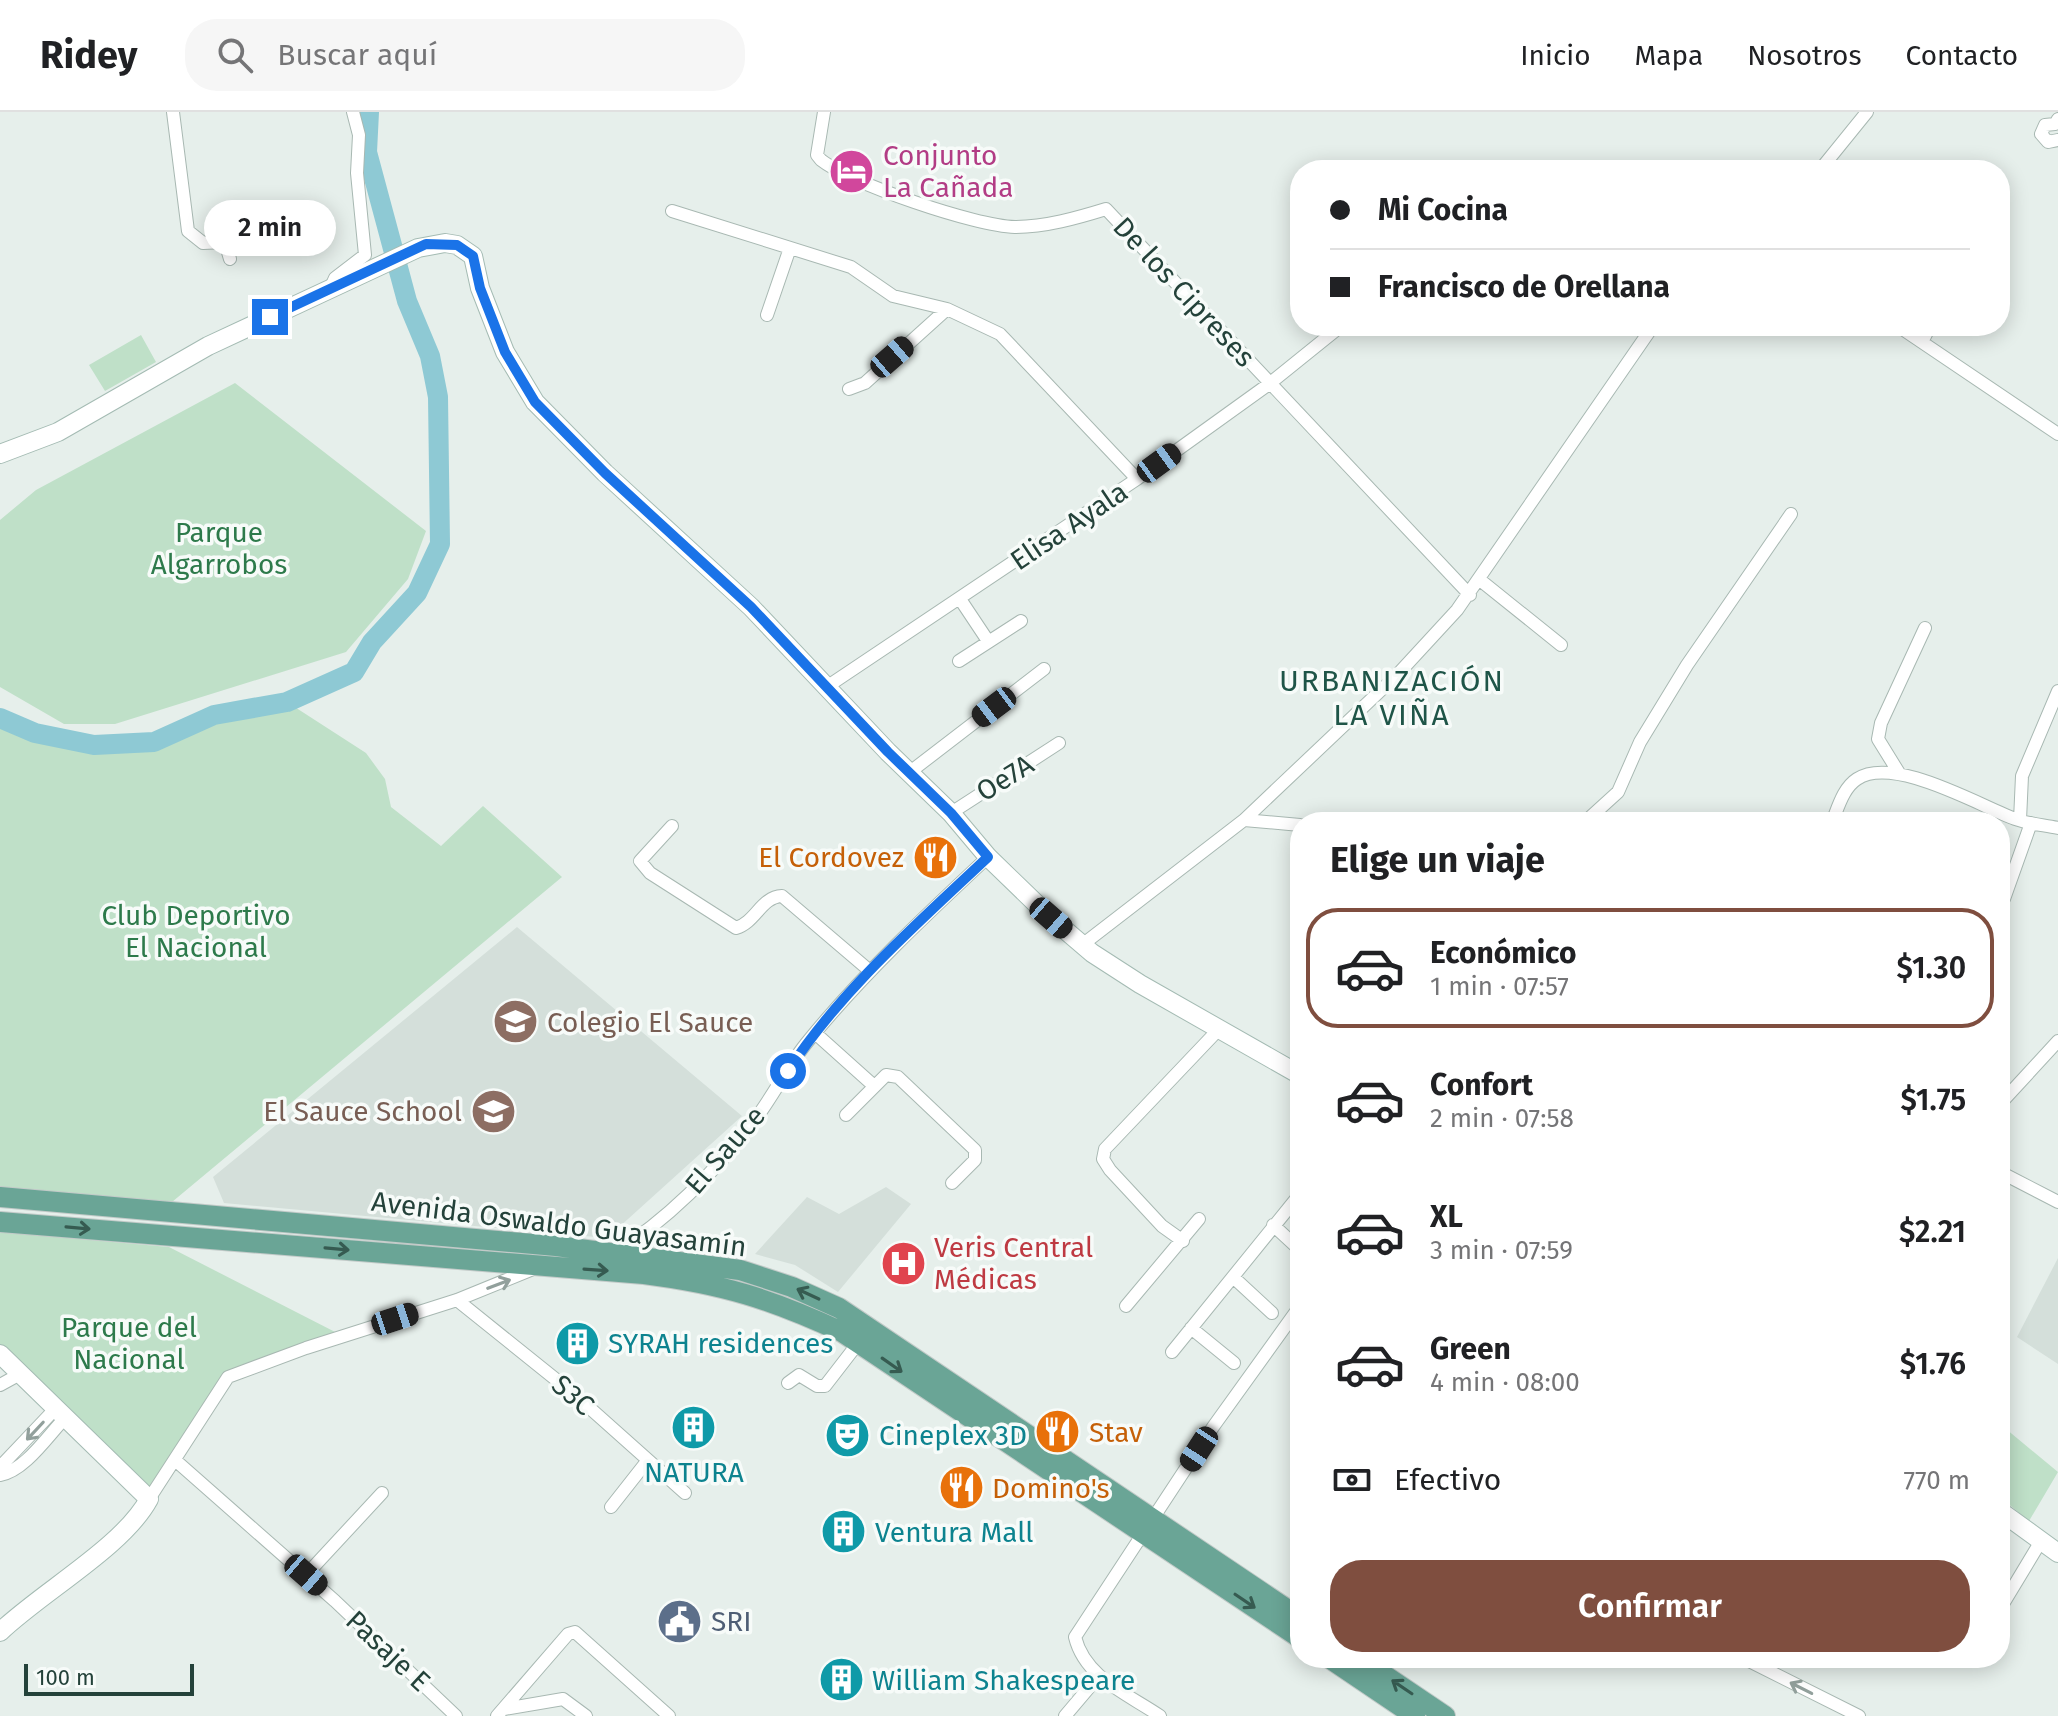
<!DOCTYPE html>
<html lang="es">
<meta charset="utf-8">
<style>
body{margin:0;font-family:"Fira Sans",sans-serif;background:#f6f6f6;color:#202124;height:100vh;display:flex;flex-direction:column;font-size:30px;white-space:nowrap}
*{box-sizing:border-box;margin:0}
p{font-size:26px;color:#757577}
.icon{flex:none;width:44px;height:44px;fill:none;stroke:currentColor;stroke-width:2;stroke-linecap:round;stroke-linejoin:round}
.map{position:relative;flex:1;overflow:hidden}
.details{position:absolute;left:1290px;top:700px;width:720px;height:856px;display:flex;flex-direction:column;background:#fff;border-radius:32px;box-shadow:0 4px 20px #0003}
.details>*{flex:none}
.top-card{position:absolute;left:1290px;top:48px;width:720px;height:176px;border-radius:32px;box-shadow:0 4px 20px #0003;display:grid;align-content:center;height:176px;padding:0 40px;background:#fff}
.scale{position:absolute;left:24px;bottom:20px;width:170px;box-sizing:border-box;padding-left:8px;border:4px solid #24423a;border-top:0;font-size:22px;line-height:28px;white-space:nowrap;color:#24423a;-webkit-text-stroke:6px #f7fbf9;paint-order:stroke}
.end{position:absolute;width:36px;height:36px;margin:-18px;border:10px solid #1a73e8;background:#fff;box-shadow:0 0 0 4px #fff}
.from{border-radius:50%}
.bubble{position:absolute;height:56px;border-radius:28px;background:#fff;box-shadow:0 4px 20px #0003;font-size:26px;font-weight:600;line-height:56px;text-align:center}
.car{position:absolute;width:24px;height:48px;margin:-24px -12px;border-radius:10px;box-shadow:0 0 6px 2px #0007;background:linear-gradient(#222 24%,#8ab4d8 0 40%,#222 0 76%,#8ab4d8 0 86%,#222 0)}
.top-card b{display:flex;align-items:center;gap:28px;height:76px;font-size:30px}
.top-card b+b{border-top:2px solid #e0e0e0}
.top-card i{width:20px;height:20px;background:#202124}
ul{padding:0;list-style:none}
li{display:flex;align-items:center;gap:24px;height:120px;margin:0 16px 12px;padding:0 24px;border:4px solid transparent;border-radius:32px}
li div{flex:1}
li b{display:block;font-size:30px}
li em{font-style:normal;font-weight:600}
li.active{border-color:#7f4e3f}
li>.icon{width:72px;height:72px;stroke-width:1.5}
h2{padding:0 40px;font-size:36px;line-height:96px}
.pay{display:flex;align-items:center;gap:20px;height:88px;padding:0 40px;font-size:30px}
.pay p{margin-inline-start:auto}
.button{display:flex;gap:16px;margin-top:auto;padding:16px 40px}
.button a{flex:1;height:92px;border-radius:32px;background:#7f4e3f;color:#fff;font-size:32px;font-weight:600;line-height:92px;text-align:center}
header{display:flex;align-items:center;gap:48px;box-sizing:border-box;height:112px;padding:0 40px;background:#fff;border-bottom:2px solid #e0e0e0}
header strong{font-size:38px}
nav{display:flex;gap:44px;margin-inline-start:auto;font-size:28px}
.search{width:560px;height:72px;background:#f6f6f6;display:flex;align-items:center;gap:20px;box-sizing:border-box;padding:0 28px;border-radius:32px;color:#757577;font-size:30px}
.map>svg:first-child{display:block}
.built{fill:#d4dfda}
.green{fill:#bfe0c8}
.lines{fill:none;stroke-linecap:round;stroke-linejoin:round}
.river{stroke:#8ec9d4;stroke-width:20}
.street-casing{stroke:#a8b8b2;stroke-width:14}
.secondary-casing{stroke:#a4bbb3;stroke-width:20}
.primary-casing{stroke:#c2cac8;stroke-width:22}
.street{stroke:#fff;stroke-width:12}
.secondary{stroke:#fff;stroke-width:18}
.primary{stroke:#6aa596;stroke-width:20}
.oneway{stroke:#365b51}
.oneway2{stroke:#92a09c}
.route{stroke:#1a73e8;stroke-width:10}
.labels{text-anchor:middle;dominant-baseline:central;stroke-width:7;stroke-linejoin:round;paint-order:stroke}
.hotel-label{font-size:28px;fill:#b23c85;stroke:#f7fbf9;text-anchor:start}
.street-label{font-size:28px;fill:#24423a;stroke:#f7fbf9}
.park-label{font-size:28px;fill:#2d7a4b;stroke:#f7fbf9}
.food-label{font-size:28px;fill:#c56008;stroke:#f7fbf9;text-anchor:start}
.education-label{font-size:28px;fill:#785e54;stroke:#f7fbf9;text-anchor:start}
.health-label{font-size:28px;fill:#be3a42;stroke:#f7fbf9;text-anchor:start}
.culture-label{font-size:28px;fill:#0d838f;stroke:#f7fbf9;text-anchor:start}
.service-label{font-size:28px;fill:#4e5e75;stroke:#f7fbf9;text-anchor:start}
.neighbourhood-label{font-size:30px;letter-spacing:2px;fill:#1f5548;stroke:#f7fbf9}
</style>
<header>
<strong>Ridey</strong>
<div class="search"><svg class="icon" aria-label="search" viewBox="0 0 24 24"><circle cx="10" cy="10" r="6"/><path d="M15 15l6 6"/></svg>Buscar aquí</div>
<nav><a>Inicio</a><a>Mapa</a><a>Nosotros</a><a>Contacto</a></nav>
</header>
<div class="map">
<svg width="2058" height="1604" viewBox="0 0 2058 1604">
<rect width="100%" height="100%" fill="#e6efeb"/>
<path class="built" d="M517,815L742,1004L607,1126L224,1091L213,1065Z
M886,1075L911,1092L838,1180L795,1153L755,1142L807,1085L839,1102Z
M2058,1146V1252L2017,1225Z"/>
<path class="green" d="M141,223L156,250L105,279L89,253Z
M235,271L426,419L408,467L346,540L115,612H64L0,575V408L36,378Z
M287,590L366,641L385,667L391,695L441,734L483,694L562,765L172,1090L0,1076V606L35,621L94,633L154,629L214,603Z
M0,1120L169,1135L341,1223L227,1264L147,1393L0,1243Z
M2000,1312L2058,1360L2029,1409L2000,1385Z"/>
<g class="lines">
<path class="river" d="M0,606L35,621L94,633L154,630L214,603L287,590L354,560L372,530L417,481L440,432L438,285L430,244L407,189L367,40L369,0"/>
<defs>
<path id="street" d="M173,0L188,119L203,131L225,130L230,147
M824,0L817,43L821,48C852,72 975,114 1015,115C1045,115 1077,106 1106,97L1470,483
M2058,7L2055,12L2045,13L2041,22L2048,30L2058,28
M1820,58L1867,0
M672,99L851,155L893,184L947,197L1000,222L1137,367
M2000,110V96
M331,175L335,166L365,143L357,61L359,23L353,0
M767,203L790,136
M1898,214L2058,322
M1922,230L1930,214
M849,277L865,271L947,197
M1480,468L1561,533
M960,487L988,529
M959,549L1021,509
M828,574L1137,367L1269,272L1341,214
M910,660L1044,557
M1899,661L1878,627L1881,611L1925,516
M951,701L1059,631
M1244,708L1300,713
M2020,708L2022,664L2058,579
M1585,710L1618,680L1640,630L1687,553L1791,402
M1832,710C1838,696 1843,676 1857,667C1893,643 1978,693 2015,707C2029,712 2044,713 2058,716
M672,714L640,749L650,761L736,816C756,810 761,785 782,784L870,859
M2004,787L2031,711
M1082,833L1244,708L1398,562L1457,498L1653,214
M815,921L873,973
M2000,992L2058,929
M846,1003L886,963L898,965L975,1038V1048L952,1071
M2000,1060L2058,1090
M1273,1113L1300,1138
M1183,1129L1162,1114L1110,1058L1103,1047L1105,1037L1220,916
M613,1142C666,1109 716,1059 754,1009C774,983 788,953 809,928C863,862 926,803 988,745
M1233,1165L1272,1201
M457,1188L574,1282L685,1381
M1126,1194L1199,1107
M1191,1216L1234,1251
M1172,1240L1300,1082
M788,1271L799,1263L817,1274H825L859,1230
M0,1273L20,1262
M175,1348L335,1489L456,1604
M0,1355L56,1296
M0,1363C25,1359 49,1322 66,1305
M149,1387L228,1265L306,1236L457,1188L538,1155
M611,1395L648,1348
M306,1463L382,1381
M2000,1497L2041,1429
M1743,1546L1859,1604
M504,1597L563,1587L586,1604
M497,1604L568,1522L575,1520L669,1604
M1065,1604L1098,1565
M1160,1604C1128,1582 1085,1566 1075,1525L1213,1315L1300,1194"/>
<path id="secondary" d="M0,342L58,320L208,234L418,136L445,131L457,133L473,144L480,176L505,240L535,290L605,361L751,495L888,640L951,701L988,745L1051,806L1092,841L1140,872L1300,963
M0,1242L149,1387C123,1435 43,1479 0,1520
M2000,1399L2058,1441"/>
<path id="primary" d="M0,1085L556,1134L740,1158L792,1175L839,1196L1300,1506
M0,1110L644,1162C723,1172 771,1187 842,1220L1300,1526
M1329,1546L1415,1604
M1359,1546L1445,1604"/>
</defs>
<use href="#street" class="street-casing"/>
<use href="#secondary" class="secondary-casing"/>
<use href="#primary" class="primary-casing"/>
<use href="#street" class="street"/>
<use href="#secondary" class="secondary"/>
<use href="#primary" class="primary"/>
</g>
<defs><path id="oneway-shaft" d="M-6 0H5M1.5-3L5.5 0L1.5 3" fill="none" stroke-width="1.6" stroke-linecap="round" stroke-linejoin="round" transform="scale(2)"/></defs>
<g class="oneway">
<use href="#oneway-shaft" transform="translate(78 1116) rotate(5)"/>
<use href="#oneway-shaft" transform="translate(337 1137) rotate(5)"/>
<use href="#oneway-shaft" transform="translate(596 1158) rotate(4)"/>
<use href="#oneway-shaft" transform="translate(808 1182) rotate(-155)"/>
<use href="#oneway-shaft" transform="translate(892 1253) rotate(35)"/>
<use href="#oneway-shaft" transform="translate(1245 1489) rotate(34)"/>
<use href="#oneway-shaft" transform="translate(1402 1575) rotate(-146)"/>
</g>
<g class="oneway2">
<use href="#oneway-shaft" transform="translate(499 1172) rotate(-21)"/>
<use href="#oneway-shaft" transform="translate(35 1319) rotate(133)"/>
<use href="#oneway-shaft" transform="translate(1801 1576) rotate(-153)"/>
</g>
<g class="lines">
<path class="route" d="M270,205L426,132L457,133L473,144L480,176L505,240L535,290L605,361L751,495L888,640L951,701L988,745C917,812 841,878 788,959"/>
</g>
<defs>
<symbol id="hotel-disc" viewBox="-11 -11 22 22"><circle r="9.5" fill="#d1479c" stroke="#f7fbf9"/><path d="M-6-4.5h1.5V1H6V5H4.5V3h-9V5H-6ZM-4 0a1.8 1.8 0 1 1 3.6 0ZM.5 0V-2.5h3Q6-2.5 6 0Z" fill="#fff"/></symbol>
<symbol id="restaurant-disc" viewBox="-11 -11 22 22"><circle r="9.5" fill="#e8710a" stroke="#f7fbf9"/><path d="M-5-6h1v4h1v-4h1v4h1v-4h1v5L-1.5 .5V6h-2V.5L-5-1ZM5-6V6H3V1.5H1.5Q1.5-4 5-6Z" fill="#fff"/></symbol>
<symbol id="school-disc" viewBox="-11 -11 22 22"><circle r="9.5" fill="#8d6e63" stroke="#f7fbf9"/><path d="M0-5L7-2L0 1L-7-2ZM-4 1L0 2.5L4 1V4Q0 6-4 4Z" fill="#fff"/></symbol>
<symbol id="hospital-disc" viewBox="-11 -11 22 22"><circle r="9.5" fill="#e0444e" stroke="#f7fbf9"/><path d="M-5-5h3v3.5h4V-5h3V5h-3V1.5h-4V5h-3Z" fill="#fff"/></symbol>
<symbol id="building-disc" viewBox="-11 -11 22 22"><circle r="9.5" fill="#0f9aa8" stroke="#f7fbf9"/><path d="M-4-6H4V6H1V3H-1V6H-4ZM-2.5-4.3h1.7v1.8h-1.7ZM.8-4.3h1.7v1.8H.8ZM-2.5-1h1.7V.8h-1.7ZM.8-1h1.7V.8H.8Z" fill="#fff"/></symbol>
<symbol id="theatre-disc" viewBox="-11 -11 22 22"><circle r="9.5" fill="#0f9aa8" stroke="#f7fbf9"/><path d="M-5-5.5Q0-4 5-5.5V0Q5 5 0 6Q-5 5-5 0ZM-3.3-2.5H-1v1.5H-3.3ZM1-2.5H3.3v1.5H1ZM-2.8 1Q0 5.5 2.8 1Z" fill="#fff"/></symbol>
<symbol id="civic-disc" viewBox="-11 -11 22 22"><circle r="9.5" fill="#5c6f8a" stroke="#f7fbf9"/><path d="M-.6-6.5H3V-4.5H.6V-3L4-1V1h2V6H-6V1h2V-1L-.6-3ZM-1.2 2.5V6h2.4V2.5Z" fill="#fff"/></symbol>
</defs>
<g fill-rule="evenodd">
<use href="#hotel-disc" x="826" y="34" width="51" height="51"/>
<use href="#restaurant-disc" x="910" y="720" width="51" height="51"/>
<use href="#school-disc" x="490" y="884" width="51" height="51"/>
<use href="#school-disc" x="468" y="974" width="51" height="51"/>
<use href="#hospital-disc" x="878" y="1126" width="51" height="51"/>
<use href="#building-disc" x="552" y="1206" width="51" height="51"/>
<use href="#building-disc" x="668" y="1290" width="51" height="51"/>
<use href="#restaurant-disc" x="1032" y="1294" width="51" height="51"/>
<use href="#theatre-disc" x="822" y="1298" width="51" height="51"/>
<use href="#restaurant-disc" x="936" y="1350" width="51" height="51"/>
<use href="#building-disc" x="818" y="1394" width="51" height="51"/>
<use href="#civic-disc" x="654" y="1484" width="51" height="51"/>
<use href="#building-disc" x="816" y="1542" width="51" height="51"/>
</g>
<g class="labels">
<g class="hotel-label">
<text x="883" y="43">Conjunto<tspan x="883" dy="32">La Cañada</tspan></text>
</g>
<g class="street-label">
<text transform="translate(1184 180) rotate(47)">De los Cipreses</text>
<text transform="translate(1069 414) rotate(-34)">Elisa Ayala</text>
<text transform="translate(1005 666) rotate(-32)">Oe7A</text>
<text transform="translate(725 1038) rotate(-49)">El Sauce</text>
<text transform="translate(559 1112) rotate(7)">Avenida Oswaldo Guayasamín</text>
<text transform="translate(573 1283) rotate(40)">S3C</text>
<text transform="translate(388 1539) rotate(43)">Pasaje E</text>
</g>
<g class="park-label">
<text x="219" y="420">Parque<tspan x="219" dy="32">Algarrobos</tspan></text>
<text x="196" y="803">Club Deportivo<tspan x="196" dy="32">El Nacional</tspan></text>
<text x="129" y="1215">Parque del<tspan x="129" dy="32">Nacional</tspan></text>
</g>
<g class="food-label">
<text x="904" y="745" text-anchor="end">El Cordovez</text>
<text x="1089" y="1320">Stav</text>
<text x="992" y="1376">Domino's</text>
</g>
<g class="education-label">
<text x="547" y="910">Colegio El Sauce</text>
<text x="462" y="999" text-anchor="end">El Sauce School</text>
</g>
<g class="health-label">
<text x="934" y="1135">Veris Central<tspan x="934" dy="32">Médicas</tspan></text>
</g>
<g class="culture-label">
<text x="608" y="1231">SYRAH residences</text>
<text x="879" y="1323">Cineplex 3D</text>
<text x="694" y="1360" text-anchor="middle">NATURA</text>
<text x="875" y="1420">Ventura Mall</text>
<text x="872" y="1568">William Shakespeare</text>
</g>
<g class="service-label">
<text x="711" y="1509">SRI</text>
</g>
<g class="neighbourhood-label">
<text x="1392" y="569">URBANIZACIÓN<tspan x="1392" dy="34">LA VIÑA</tspan></text>
</g>
</g>
</svg>
<div class="scale">100 m</div>
<i class="end from" style="left:788px;top:959px"></i>
<i class="end" style="left:270px;top:205px"></i>
<div class="bubble" style="left:204px;top:88px;width:132px">2 min</div>
<i class="car" style="left:892px;top:245px;rotate:49deg"></i>
<i class="car" style="left:1159px;top:351px;rotate:54deg"></i>
<i class="car" style="left:994px;top:595px;rotate:233deg"></i>
<i class="car" style="left:1051px;top:806px;rotate:131deg"></i>
<i class="car" style="left:395px;top:1207px;rotate:72deg"></i>
<i class="car" style="left:1199px;top:1337px;rotate:213deg"></i>
<i class="car" style="left:306px;top:1463px;rotate:131deg"></i>
<div class="top-card">
<b><i class="from"></i>Mi Cocina</b>
<b><i></i>Francisco de Orellana</b>
</div>
<section class="details">
<h2>Elige un viaje</h2>
<ul>
<li class="active"><svg class="icon" aria-label="car" viewBox="0 0 24 24"><path d="M5 17H2v-5l4-1 3-4h7l3 4 3 1v5h-3M9 17h6M6 11h13"/><circle cx="7" cy="17" r="2"/><circle cx="17" cy="17" r="2"/></svg><div><b>Económico</b><p>1 min · 07:57</p></div><em>$1.30</em></li>
<li><svg class="icon" aria-label="car" viewBox="0 0 24 24"><path d="M5 17H2v-5l4-1 3-4h7l3 4 3 1v5h-3M9 17h6M6 11h13"/><circle cx="7" cy="17" r="2"/><circle cx="17" cy="17" r="2"/></svg><div><b>Confort</b><p>2 min · 07:58</p></div><em>$1.75</em></li>
<li><svg class="icon" aria-label="car" viewBox="0 0 24 24"><path d="M5 17H2v-5l4-1 3-4h7l3 4 3 1v5h-3M9 17h6M6 11h13"/><circle cx="7" cy="17" r="2"/><circle cx="17" cy="17" r="2"/></svg><div><b>XL</b><p>3 min · 07:59</p></div><em>$2.21</em></li>
<li><svg class="icon" aria-label="car" viewBox="0 0 24 24"><path d="M5 17H2v-5l4-1 3-4h7l3 4 3 1v5h-3M9 17h6M6 11h13"/><circle cx="7" cy="17" r="2"/><circle cx="17" cy="17" r="2"/></svg><div><b>Green</b><p>4 min · 08:00</p></div><em>$1.76</em></li>
</ul>
<div class="pay"><svg class="icon" aria-label="cash" viewBox="0 0 24 24"><path d="M3 7h18v10H3z"/><circle cx="12" cy="12" r="2"/></svg>Efectivo<p>770 m</p></div>
<div class="button"><a>Confirmar</a></div>
</section>
</div>
